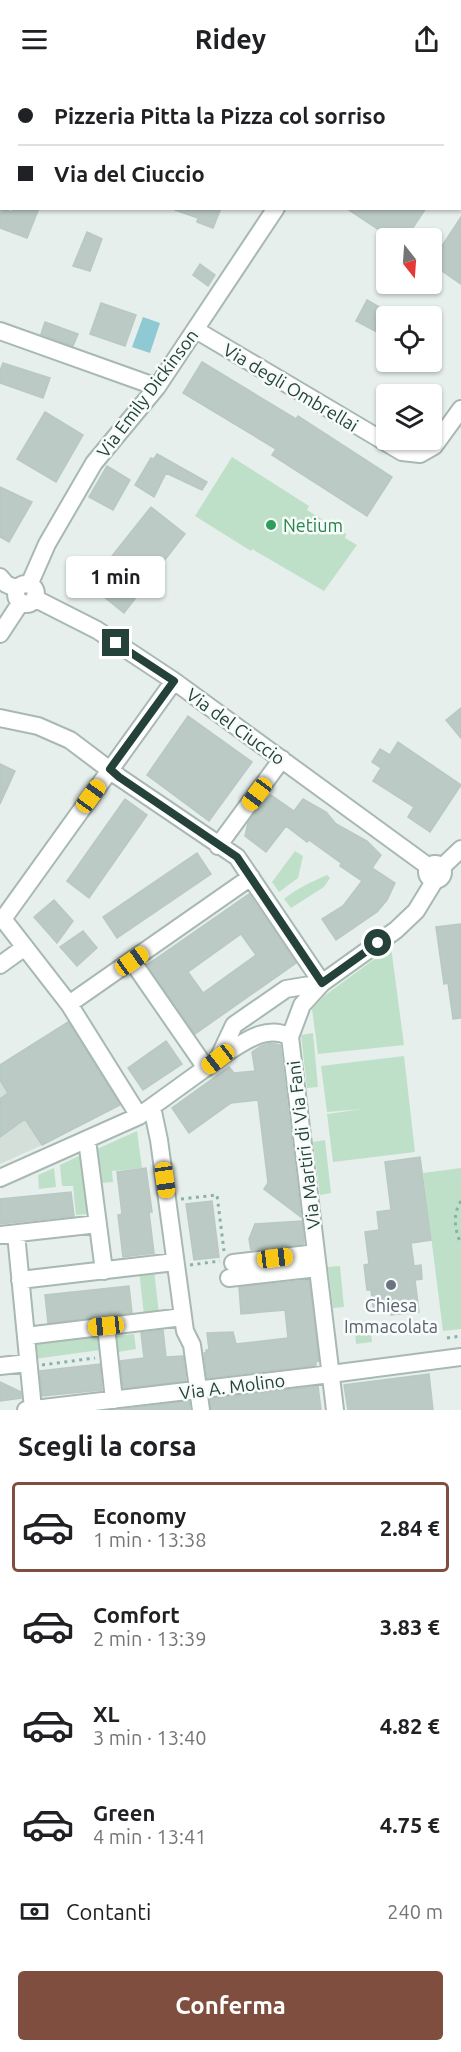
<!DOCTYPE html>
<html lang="it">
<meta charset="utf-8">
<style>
body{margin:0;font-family:Ubuntu,sans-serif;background:#f2f2f2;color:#202124;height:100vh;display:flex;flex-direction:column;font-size:22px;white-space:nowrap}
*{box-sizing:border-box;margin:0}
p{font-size:20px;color:#757577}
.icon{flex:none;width:33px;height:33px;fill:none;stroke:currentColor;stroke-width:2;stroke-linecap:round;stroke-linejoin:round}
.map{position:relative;height:1332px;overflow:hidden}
.drawer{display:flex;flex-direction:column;background:#fff;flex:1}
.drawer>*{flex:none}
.banner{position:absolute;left:0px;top:0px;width:462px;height:132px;box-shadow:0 2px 4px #0004;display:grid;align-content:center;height:132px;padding:0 18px;background:#fff}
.needle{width:39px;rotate:163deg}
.buttons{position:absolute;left:376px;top:150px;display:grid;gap:12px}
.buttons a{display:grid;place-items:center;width:66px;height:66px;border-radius:6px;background:#fff;box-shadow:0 2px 4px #0004;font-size:30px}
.end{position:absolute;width:27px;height:27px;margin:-14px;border:8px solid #24423a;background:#fff;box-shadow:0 0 0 3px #fff}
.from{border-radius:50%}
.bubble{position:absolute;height:42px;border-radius:6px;background:#fff;box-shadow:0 2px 4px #0004;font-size:20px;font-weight:700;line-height:42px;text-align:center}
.car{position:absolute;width:18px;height:36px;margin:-18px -9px;border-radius:8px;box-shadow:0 0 4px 2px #0007;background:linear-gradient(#f5c518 24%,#345 0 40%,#f5c518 0 76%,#345 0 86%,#f5c518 0)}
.banner b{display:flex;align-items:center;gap:21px;height:57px;font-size:22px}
.banner b+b{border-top:2px solid #e0e0e0}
.banner i{width:15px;height:15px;background:#202124}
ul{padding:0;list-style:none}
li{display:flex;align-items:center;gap:18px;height:90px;margin:0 12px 9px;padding:0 6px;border:3px solid transparent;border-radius:6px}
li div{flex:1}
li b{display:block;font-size:22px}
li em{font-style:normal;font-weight:700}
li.active{border-color:#7f4e3f}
li>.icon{width:54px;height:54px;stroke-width:1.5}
h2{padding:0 18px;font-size:27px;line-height:72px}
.pay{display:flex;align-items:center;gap:15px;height:66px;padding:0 18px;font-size:22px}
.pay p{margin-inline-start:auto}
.action{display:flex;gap:12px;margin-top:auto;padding:12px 18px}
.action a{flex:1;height:69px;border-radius:6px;background:#7f4e3f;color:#fff;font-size:24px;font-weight:700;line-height:69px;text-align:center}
header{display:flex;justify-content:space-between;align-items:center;height:78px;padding:0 18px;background:#fff;font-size:27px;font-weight:700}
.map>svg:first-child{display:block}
.built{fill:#d4dfda}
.green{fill:#bfe0c8}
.water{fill:#8ec9d4}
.building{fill:#bbcac4;stroke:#b8c9c2;stroke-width:1.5;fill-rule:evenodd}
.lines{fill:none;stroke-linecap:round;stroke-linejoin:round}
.street-casing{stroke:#a8b8b2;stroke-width:20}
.path{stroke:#86b3a5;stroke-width:3;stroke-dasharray:3 4.5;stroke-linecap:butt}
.street{stroke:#fff;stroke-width:16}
.route{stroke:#24423a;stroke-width:8}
.leisure-dot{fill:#2e9e5b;stroke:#f7fbf9;stroke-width:2}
.worship-dot{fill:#6b7280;stroke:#f7fbf9;stroke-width:2}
.labels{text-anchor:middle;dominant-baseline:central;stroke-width:5;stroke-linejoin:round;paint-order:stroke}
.street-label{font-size:18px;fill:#24423a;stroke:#f7fbf9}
.leisure-label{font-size:18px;fill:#27864d;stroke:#f7fbf9;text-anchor:start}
.worship-label{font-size:18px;fill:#5b616d;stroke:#f7fbf9}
</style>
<header><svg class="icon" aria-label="menu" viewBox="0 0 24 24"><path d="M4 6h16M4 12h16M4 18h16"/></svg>Ridey<svg class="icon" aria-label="share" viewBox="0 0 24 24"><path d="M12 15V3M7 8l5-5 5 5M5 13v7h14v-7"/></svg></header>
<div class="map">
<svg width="461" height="1332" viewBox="0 0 461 1332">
<rect width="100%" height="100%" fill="#e6efeb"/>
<path class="built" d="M0,0H461V72L460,2H2L1,31H0Z
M0,1002L42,1067L0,1086Z"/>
<path class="green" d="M232,379L309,428L307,432L346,456L345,460L357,467L324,513L252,471L251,473L195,438Z
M295,773L303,778L298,800L279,814L272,804Z
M327,797L330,800L324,809L291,830L284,821C298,810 311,804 327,797Z
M391,869L404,967L318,976L312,931L324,918Z
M313,955L318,1009L307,1010L301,957Z
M404,978L415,1074L333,1084L327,1036L363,1031L327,1034L321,988Z
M137,1053L142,1090L112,1093L113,1104L102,1105L97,1071Z
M325,1062L331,1115L320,1117L313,1064Z
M81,1077L88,1136L76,1137L73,1108H62L60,1087Z
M54,1090L56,1109L39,1111L38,1097Z
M461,1090V1251L443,1253L423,1095Z
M340,1188L344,1229L333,1230L328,1189Z
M154,1192L159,1236L144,1237L139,1193Z
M370,1243L372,1264L356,1266L354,1244Z
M98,1256L100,1272L34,1281L32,1265Z
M134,1256L136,1271L118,1274L116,1258Z"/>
<path class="water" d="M143,239L160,245L150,275L132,269Z"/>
<path class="building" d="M0,130L12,134L13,130H39L27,160L0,150Z
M176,130H221L213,150L197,144L198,140L175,132Z
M346,130H426L406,160H391Z
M461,139V206L432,186V183Z
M87,154L102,161L90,193L73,188Z
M200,186L215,197L208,208L193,197Z
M367,222L388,234L377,254L356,243Z
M101,225L136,237L125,268L90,256Z
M45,244L78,256L73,268L41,256Z
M202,284L296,341L298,338L392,399L367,438L272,377L276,371L183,315Z
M3,285L50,300L43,320L0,305V293Z
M45,334L83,357L56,404L17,381Z
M157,376L207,404L202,412L166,395L154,419L135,407L151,380L154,381Z
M107,388L130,402L113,432L89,419Z
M0,409L32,424L9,464L0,459Z
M151,429L185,456L124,535L89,507Z
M461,630V660L446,642Z
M188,638L252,684L209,743L147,697Z
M398,664L461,707L430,754L408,739L414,729L373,703L381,690L372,684L380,671L390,677Z
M0,686L15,693L0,726Z
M271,717L294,733L303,721L326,734L336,746L367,763L381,777L372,790L395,805L387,822L377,834L336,862L322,841L343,828L362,803L340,788L341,785L309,762L307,764L286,748L266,774L245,758L248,745L264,723Z
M125,721L147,737L89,820L67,803Z
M197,775L211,796L117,860L103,839Z
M249,816L296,885L195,956L147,887ZM241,856L256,877L203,915L188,894Z
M54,822L73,843L57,865L34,839Z
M461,846V940L453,941L448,905L444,906L436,849Z
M83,853L97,870L77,888L60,869Z
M68,944L120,1027L42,1067L25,1041L0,1059V1021L8,1015L0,1002V987Z
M166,963L182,986L143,1012L128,990Z
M271,965L280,967L301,1139L264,1111L268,1105L258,1022L231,1025L189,1055L172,1030L229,989L234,995L255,993L252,974L261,968Z
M420,1079L431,1162L411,1165L414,1188L421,1187L422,1201L415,1202L419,1234L391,1237V1234L374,1235L371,1212H367L364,1187L369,1186L365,1154L379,1152L377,1134L391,1132L385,1084Z
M146,1090L152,1134H149L154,1175L123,1179L118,1137L122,1136L117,1094Z
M71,1114L74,1138L0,1146V1121Z
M212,1123L219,1179L194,1182L186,1126Z
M302,1143L304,1166L251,1172L249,1161L255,1146Z
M309,1202L319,1283L316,1284V1287L207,1300L204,1275H206V1272H209L207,1255L233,1254L236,1266L288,1260L285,1232L241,1236L239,1209Z
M129,1208L132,1235L48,1245L45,1217Z
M163,1252L166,1279L183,1278L186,1303L123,1310L120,1283L144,1280L141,1255Z
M100,1286L102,1312L42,1318L40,1293Z
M429,1296L433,1332H348L344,1307Z
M0,1304L21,1314V1320L0,1323Z
M318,1308L321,1332H211L210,1321Z
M189,1323L190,1332H116H117Z"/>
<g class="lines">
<defs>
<path id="street" d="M0,49H2
M460,100H461
M196,252L402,374L420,376L434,368L461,331
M0,253L157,309
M0,499L6,506L17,511
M16 516a10 10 0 1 1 20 0a10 10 0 1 1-20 0Z
M29,507L47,466L94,385L157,309L276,130
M34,520L97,552L174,603L429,789
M0,556L21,524
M0,640L38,648L70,662L119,699L237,779L322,905
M218,768L282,681
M427 794a8 8 0 1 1 16 0a8 8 0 1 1-16 0Z
M442,789L461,771
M132,883L206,990
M0,887L25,869
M322,905L302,927L290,959L335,1332
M69,926L251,799
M218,980C241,967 264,945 290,959
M152,1029L159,1062L185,1253L192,1267L201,1332
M139,1038L69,926L3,841L174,603
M87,1062L104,1193
M0,1100L139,1038L218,981L234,947L286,911L322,905L396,852L416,833L435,802
M16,1156L33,1331
M0,1157L98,1146
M233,1185L316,1175
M229,1200L318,1190
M20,1202L175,1184
M106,1248L114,1322
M26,1258L183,1239
M0,1288L28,1285
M26,1332L331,1296L461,1279"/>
</defs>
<use href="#street" class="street-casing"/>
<path class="path" d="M181,1121L217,1117L224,1173
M461,1123C452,1137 455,1152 461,1166
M190,1187L220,1183
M447,1260L461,1258
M42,1287L95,1280"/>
<use href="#street" class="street"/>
</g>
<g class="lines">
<path class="route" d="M116,565L174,603L110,691L119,699L237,779L322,905L378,865"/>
</g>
<circle class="leisure-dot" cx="271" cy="447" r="6"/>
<circle class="worship-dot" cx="391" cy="1207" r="6"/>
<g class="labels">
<g class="street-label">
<text transform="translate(291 309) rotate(31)">Via degli Ombrellai</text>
<text transform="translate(147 315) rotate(-53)">Via Emily Dickinson</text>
<text transform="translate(236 648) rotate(36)">Via del Ciuccio</text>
<text transform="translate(303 1067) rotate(-97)">Via Martiri di Via Fani</text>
<text transform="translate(232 1308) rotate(-7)">Via A. Molino</text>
</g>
<g class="leisure-label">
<text x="283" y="447">Netium</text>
</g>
<g class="worship-label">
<text x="391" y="1227">Chiesa<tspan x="391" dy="21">Immacolata</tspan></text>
</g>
</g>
</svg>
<div class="buttons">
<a><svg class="needle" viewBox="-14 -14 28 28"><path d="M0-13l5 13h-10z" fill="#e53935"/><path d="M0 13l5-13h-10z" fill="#757577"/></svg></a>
<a><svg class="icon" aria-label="locate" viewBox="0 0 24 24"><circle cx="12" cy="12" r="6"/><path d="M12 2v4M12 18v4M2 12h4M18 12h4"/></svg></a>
<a><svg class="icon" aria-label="layers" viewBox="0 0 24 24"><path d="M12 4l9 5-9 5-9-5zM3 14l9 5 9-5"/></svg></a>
</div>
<i class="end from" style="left:378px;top:865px"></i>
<i class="end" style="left:116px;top:565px"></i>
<div class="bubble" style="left:66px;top:478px;width:99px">1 min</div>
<i class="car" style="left:257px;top:716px;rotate:217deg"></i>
<i class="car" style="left:91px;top:718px;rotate:36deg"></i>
<i class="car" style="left:132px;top:883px;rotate:55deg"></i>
<i class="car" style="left:218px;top:981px;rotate:232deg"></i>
<i class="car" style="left:165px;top:1102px;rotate:172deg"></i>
<i class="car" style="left:275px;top:1180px;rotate:83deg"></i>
<i class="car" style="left:106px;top:1248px;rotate:264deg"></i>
<div class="banner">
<b><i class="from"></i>Pizzeria Pitta la Pizza col sorriso</b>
<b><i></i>Via del Ciuccio</b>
</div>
</div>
<section class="drawer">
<h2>Scegli la corsa</h2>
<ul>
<li class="active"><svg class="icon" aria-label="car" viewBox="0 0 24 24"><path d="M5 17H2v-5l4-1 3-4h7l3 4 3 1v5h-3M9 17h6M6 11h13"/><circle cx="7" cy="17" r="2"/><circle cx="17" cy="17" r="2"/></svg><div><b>Economy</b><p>1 min · 13:38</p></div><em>2.84 €</em></li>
<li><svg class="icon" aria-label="car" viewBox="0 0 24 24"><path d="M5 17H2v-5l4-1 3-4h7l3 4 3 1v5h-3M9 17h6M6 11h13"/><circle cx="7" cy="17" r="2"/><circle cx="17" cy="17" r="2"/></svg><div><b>Comfort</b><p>2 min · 13:39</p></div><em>3.83 €</em></li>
<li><svg class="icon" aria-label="car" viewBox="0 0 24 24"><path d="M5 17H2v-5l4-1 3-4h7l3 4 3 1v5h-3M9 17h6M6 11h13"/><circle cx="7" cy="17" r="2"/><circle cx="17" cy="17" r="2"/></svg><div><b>XL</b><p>3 min · 13:40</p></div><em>4.82 €</em></li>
<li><svg class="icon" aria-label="car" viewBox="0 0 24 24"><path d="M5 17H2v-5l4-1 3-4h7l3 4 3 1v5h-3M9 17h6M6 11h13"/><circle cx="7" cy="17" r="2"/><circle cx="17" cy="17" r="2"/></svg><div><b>Green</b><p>4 min · 13:41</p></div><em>4.75 €</em></li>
</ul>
<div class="pay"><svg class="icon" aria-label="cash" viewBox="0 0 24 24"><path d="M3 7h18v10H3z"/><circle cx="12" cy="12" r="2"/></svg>Contanti<p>240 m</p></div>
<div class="action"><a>Conferma</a></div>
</section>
